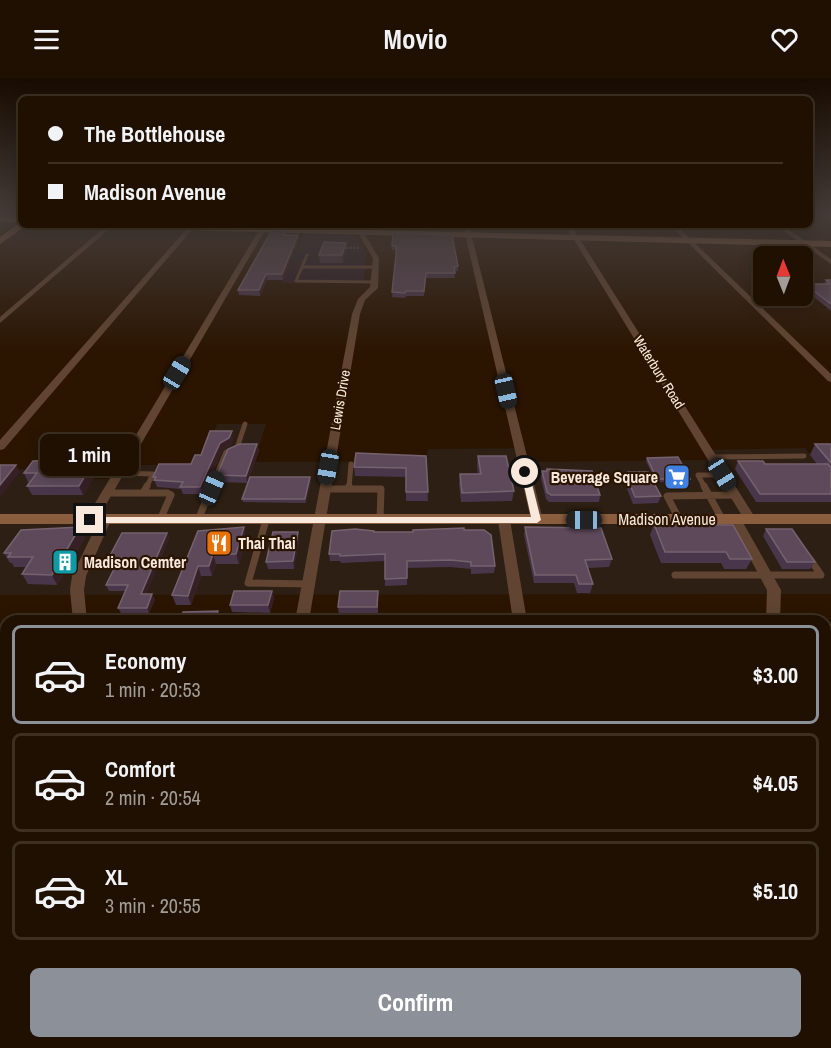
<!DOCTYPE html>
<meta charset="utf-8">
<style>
body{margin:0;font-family:"Archivo Narrow",sans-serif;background:#2d1e10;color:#f1f3f6;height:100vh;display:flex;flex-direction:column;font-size:22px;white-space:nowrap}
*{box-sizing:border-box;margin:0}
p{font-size:20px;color:#a29d99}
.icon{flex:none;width:33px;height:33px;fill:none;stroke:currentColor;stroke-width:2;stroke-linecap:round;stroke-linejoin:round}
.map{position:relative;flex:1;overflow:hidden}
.sheet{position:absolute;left:0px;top:537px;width:831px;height:434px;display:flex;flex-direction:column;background:#201001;border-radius:18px 18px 0 0;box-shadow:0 3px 15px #0003,0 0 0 2px #3d3023}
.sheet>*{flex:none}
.hud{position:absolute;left:18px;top:18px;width:795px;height:132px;border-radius:9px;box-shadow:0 3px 15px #0003,0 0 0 2px #3d3023;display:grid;align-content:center;height:132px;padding:0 30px;background:#201001}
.needle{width:39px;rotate:359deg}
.controls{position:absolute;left:753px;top:168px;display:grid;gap:12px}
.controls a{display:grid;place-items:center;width:60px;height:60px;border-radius:9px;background:#201001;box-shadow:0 3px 15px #0003,0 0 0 2px #3d3023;font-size:30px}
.end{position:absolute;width:27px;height:27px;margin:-14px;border:8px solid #f9e9dc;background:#111;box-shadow:0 0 0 3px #111}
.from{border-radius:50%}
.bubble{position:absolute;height:42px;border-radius:9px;background:#201001;box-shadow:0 3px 15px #0003,0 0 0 2px #3d3023;font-size:20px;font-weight:800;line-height:42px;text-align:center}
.car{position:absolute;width:18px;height:36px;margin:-18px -9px;border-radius:8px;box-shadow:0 0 4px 2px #0007;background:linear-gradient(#222 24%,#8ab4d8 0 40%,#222 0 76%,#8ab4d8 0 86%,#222 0)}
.hud b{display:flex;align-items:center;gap:21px;height:57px;font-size:22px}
.hud b+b{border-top:2px solid #3d3023}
.hud i{width:15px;height:15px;background:#f1f3f6}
ul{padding:10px 0 0;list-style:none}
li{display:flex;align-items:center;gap:18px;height:99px;margin:0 12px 9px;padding:0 18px;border:3px solid #3d3023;border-radius:9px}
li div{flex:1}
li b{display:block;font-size:22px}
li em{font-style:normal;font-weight:800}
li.current{border-color:#8c9099}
li>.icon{width:54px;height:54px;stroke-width:1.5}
.button{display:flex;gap:12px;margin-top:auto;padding:12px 30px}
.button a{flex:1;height:69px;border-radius:9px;background:#8c9099;color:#fff;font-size:24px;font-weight:800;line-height:69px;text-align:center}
header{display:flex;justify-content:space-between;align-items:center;height:78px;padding:0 30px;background:#201001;font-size:27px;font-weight:800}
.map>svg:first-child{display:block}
.commercial{fill:#2d1f13}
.education{fill:#2c1c27}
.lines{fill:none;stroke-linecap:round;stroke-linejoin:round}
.path{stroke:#897665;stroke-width:1.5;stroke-dasharray:1.5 2;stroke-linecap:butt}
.lane-far2{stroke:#614532;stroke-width:3}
.lane-far1{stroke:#614532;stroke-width:5}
.lane{stroke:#614532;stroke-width:7}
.street{fill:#614532;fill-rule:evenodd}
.secondary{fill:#895d3d;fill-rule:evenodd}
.wall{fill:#4a364a}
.shaded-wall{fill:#362026}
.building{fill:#5d495a;stroke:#75626e;stroke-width:1.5}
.route{fill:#f9e9dc}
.labels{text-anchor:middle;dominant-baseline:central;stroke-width:4.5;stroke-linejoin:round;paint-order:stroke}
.far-street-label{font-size:14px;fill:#f9e9dc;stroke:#2b1501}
.poi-label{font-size:16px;font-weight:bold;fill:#f9e9dc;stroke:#2b1501;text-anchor:start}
.street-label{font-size:16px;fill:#f9e9dc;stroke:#2b1501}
</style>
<header><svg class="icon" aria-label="menu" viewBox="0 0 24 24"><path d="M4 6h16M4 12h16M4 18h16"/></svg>Movio<svg class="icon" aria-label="heart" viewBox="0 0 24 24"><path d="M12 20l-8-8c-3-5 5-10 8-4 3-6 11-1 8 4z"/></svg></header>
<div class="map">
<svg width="831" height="970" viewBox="0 0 831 970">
<rect width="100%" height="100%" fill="#2b1501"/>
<path class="commercial" d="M217,346H266L254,384L414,383L427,380L428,371L522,370L526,384L709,382L703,372L805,370L809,375H831V516L0,517V392L51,391L60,401H117L125,387H199Z"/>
<path class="education" d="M304,156L351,157L356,159L366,175L364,205H282Z"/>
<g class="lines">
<path class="path" d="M343,170H358"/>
<path class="lane-far2" d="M302,189L307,177
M374,204L296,203L302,189H375"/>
<path class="lane-far1" d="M711,379L804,378
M118,395L153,396L146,410
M211,410L226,374L237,370L245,346
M349,410L351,386
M705,410L698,397H722"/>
<path class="lane" d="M704,408L722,441
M324,411H381L380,442
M349,411V408
M106,415H167L171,417L160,442
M143,415L147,408
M679,441L667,418L735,417
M198,442L212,408
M266,442L248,505L308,506
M675,497H821L810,481"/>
<path class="street" d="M107,147H114L0,245V239Z
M190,147H196L4,371L0,372V362Z
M262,147H268L97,442L95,445H87L85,442Z
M353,147H359L379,180L378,210L365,222L360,236L309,543H295L352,236L358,221L370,209L373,180Z
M463,147H469L543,442L537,446L531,442Z
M565,147H571L756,441L754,444H746L744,441Z
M670,147H676L831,296V304L828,303Z
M775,147H782L831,181V186Z
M735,437L741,441L781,512L780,543H766L767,512L729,441Z
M105,438L111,442L86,498L84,512L87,543H73L70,512L72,498L99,442Z
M504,438L510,442L527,543H513L498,442Z
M825,693L831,696V723L825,721Z
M6,724V752L0,755V726Z
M218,964H242L241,970H217Z
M575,964H599L600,970H576Z"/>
<path class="secondary" d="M0,139L21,141V147H27L0,166V159L20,145L0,143Z
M63,147H163L831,163V169L67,149Z
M0,436H831V446H0Z"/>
</g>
<path class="wall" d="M393,155L458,188V193H454L455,200H426L424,218H406L405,220L392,219L396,177V172H392Z
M286,157H298L299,162L283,202H267L260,218L239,217L238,212Z
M346,165V172L343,185H320L319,177Z
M826,202H831V233L803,210L805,206H824Z
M233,360L231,367L222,372L203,416H183L181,411L157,409L153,399L191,386L201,377Z
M257,366L259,373L247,405L219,404L217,397Z
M815,366H831V424H756L735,391L738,383L765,386H817L810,377Z
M426,378L428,423H406V399L355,398L354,389Z
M478,378L514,413L512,423L461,424L459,406L460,396H478L477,387Z
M103,380L106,389L99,400H93L83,417H32L27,408L30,404H28L24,395Z
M647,380L690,401L688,404H656L646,383Z
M547,391L600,417L599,424H549L546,421L541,400L542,393H546Z
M628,394L661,418L658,425L633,426L625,406Z
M310,399L311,403L306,425L243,424L242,421Z
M654,446L752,481L746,491H724L721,485H661L650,457Z
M244,449L246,459L239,486H216L212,498H201L191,527H176L172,517L198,453Z
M525,449L612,481L609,489L588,490L593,506L590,515H577L574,505H534L524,457Z
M766,451L815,484L810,491H782L763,458Z
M374,454H413L495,488L494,495L471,496V491L450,489L407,490V507L385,508V483L341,485L340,483H330L329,476Z
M167,455L169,460L146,516L155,521L149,535H121L118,530L126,513H109L106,507L114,490H108L106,485Z
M85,459L57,507L28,506L22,496L27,489H14L12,485H10L4,475Z
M299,461L294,491H268L266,484Z
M272,513L274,520L270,535L232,534L230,527Z
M378,513V536L339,537L338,529Z"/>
<path class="shaded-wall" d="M298,157L299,162L283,202L282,196Z
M346,165V172L343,185L342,177Z
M266,196L267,202L260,218L259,212Z
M232,353L233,360L231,367L222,372L203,416L200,409L220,365Z
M257,366L259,373L247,405L246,398Z
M103,380L106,389L99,400L95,391Z
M16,387L20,394L0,419V407Z
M89,391L93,400L83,417L79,408Z
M310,399L311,403L306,425L305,421Z
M80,449L85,459L57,507L52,497Z
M244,449L246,459L239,486L236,476Z
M298,454L299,461L294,491L293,483Z
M167,455L169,460L144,521L141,516Z
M213,476L216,486L212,498L209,488Z
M198,488L201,498L191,527L188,518Z
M272,513L274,520L270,535L268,527Z
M152,516L155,521L149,535L147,530Z
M218,533L219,537L217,543H215Z"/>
<path class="building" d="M272,152H286L284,157H298L282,196H266L259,212H238Z
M393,155L452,157L458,188L454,189L455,195H426L424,213H406L405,215L392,214L396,177V168H392Z
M324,164L346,165L342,177H319Z
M826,202H831V226L805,206H830Z
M210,353H232L229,360L220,365L200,409H180L183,404L154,402L156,399H153L159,386H191L195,377H201Z
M240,366H257L246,398L217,397L228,371Z
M815,366H831V385Z
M356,375L426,378L428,414H406V390L354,389Z
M478,378H506L514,413L462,415L460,396H481Z
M678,379L690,401H657L647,380Z
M103,380L95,391H89L79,408H27L37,395H24L33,383Z
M738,383H763L765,386H828L831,390V416H760Z
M0,387H16L0,407Z
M547,391L592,393L600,417H551L547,414L542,393H547Z
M628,394H648L661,418L635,419L627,399H630Z
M250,399H310L305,421H242Z
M654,446L733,447L752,481H730L726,474H665Z
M80,449L52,497L22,496L33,479H8L11,475H4L21,452Z
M244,449L236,476H213L209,488H198L188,518L172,517L198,453Z
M525,449L601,450L612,481L585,482L593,506H579L576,497H535Z
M464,450V452H484L491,457L495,488H471V484L451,482L407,483V500L385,501V476L340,478V476H329L332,453L355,451L374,453V454H413V452Z
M766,451H792L815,484H787Z
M273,454H298L293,483L266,484Z
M122,455H167L141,516H152L147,530H118L128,507H106L117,485H106Z
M234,513H272L268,527H230Z
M340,513H378L377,529H338Z
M218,533L215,543H180L183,534Z"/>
<linearGradient id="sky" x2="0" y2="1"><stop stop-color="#180c01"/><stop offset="0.5" stop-color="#443b38"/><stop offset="1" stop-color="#443b38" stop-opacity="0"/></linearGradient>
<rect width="831" height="274" fill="url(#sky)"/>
<path class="route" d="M525,392L529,394L541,442L537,445H90L86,442L90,439H531L521,394Z"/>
<defs>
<symbol id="supermarket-square" viewBox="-11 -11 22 22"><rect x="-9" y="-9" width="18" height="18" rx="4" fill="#3f7fe0" stroke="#2b1501"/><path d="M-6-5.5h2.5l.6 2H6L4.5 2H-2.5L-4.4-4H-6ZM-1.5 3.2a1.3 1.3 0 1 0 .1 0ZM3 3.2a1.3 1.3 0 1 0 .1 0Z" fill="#fff"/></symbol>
<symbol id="restaurant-square" viewBox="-11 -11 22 22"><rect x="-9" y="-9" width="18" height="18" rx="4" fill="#e8710a" stroke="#2b1501"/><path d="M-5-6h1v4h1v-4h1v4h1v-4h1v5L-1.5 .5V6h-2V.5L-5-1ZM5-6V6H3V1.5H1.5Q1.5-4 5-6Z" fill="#fff"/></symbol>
<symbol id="building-square" viewBox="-11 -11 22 22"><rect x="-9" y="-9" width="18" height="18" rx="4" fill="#0f9aa8" stroke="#2b1501"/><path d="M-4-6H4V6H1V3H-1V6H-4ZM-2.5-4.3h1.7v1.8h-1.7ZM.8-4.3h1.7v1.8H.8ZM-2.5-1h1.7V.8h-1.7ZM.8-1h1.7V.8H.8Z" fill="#fff"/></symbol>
</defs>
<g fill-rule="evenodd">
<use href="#supermarket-square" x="662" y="384" width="30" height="30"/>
<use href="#restaurant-square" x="204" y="450" width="30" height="30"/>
<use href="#building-square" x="50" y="469" width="30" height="30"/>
</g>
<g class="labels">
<g class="far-street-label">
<text transform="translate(659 294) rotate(58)">Waterbury Road</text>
<text transform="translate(340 322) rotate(-80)">Lewis Drive</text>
</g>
<g class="poi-label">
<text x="658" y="399" text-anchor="end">Beverage Square</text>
<text x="238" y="465">Thai Thai</text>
<text x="84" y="484">Madison Cemter</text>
</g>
<g class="street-label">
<text x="667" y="441">Madison Avenue</text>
</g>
</g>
</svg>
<div class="controls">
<a><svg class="needle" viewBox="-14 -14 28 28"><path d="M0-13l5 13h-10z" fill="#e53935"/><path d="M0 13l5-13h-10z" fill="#a29d99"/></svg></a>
</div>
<i class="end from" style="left:525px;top:394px"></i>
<i class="end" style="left:90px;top:442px"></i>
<div class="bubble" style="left:40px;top:356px;width:99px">1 min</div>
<i class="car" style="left:177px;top:295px;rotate:31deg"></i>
<i class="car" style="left:506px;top:313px;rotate:167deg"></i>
<i class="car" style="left:328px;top:389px;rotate:190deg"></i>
<i class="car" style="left:722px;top:396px;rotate:148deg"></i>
<i class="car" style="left:212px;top:410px;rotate:24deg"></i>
<i class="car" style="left:584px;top:442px;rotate:270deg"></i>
<div class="hud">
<b><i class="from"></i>The Bottlehouse</b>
<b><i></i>Madison Avenue</b>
</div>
<section class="sheet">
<ul>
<li class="current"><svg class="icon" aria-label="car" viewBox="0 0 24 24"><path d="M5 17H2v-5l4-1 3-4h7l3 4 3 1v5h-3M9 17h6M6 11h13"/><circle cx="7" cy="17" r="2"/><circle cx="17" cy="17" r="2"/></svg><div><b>Economy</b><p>1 min · 20:53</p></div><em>$3.00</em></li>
<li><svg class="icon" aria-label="car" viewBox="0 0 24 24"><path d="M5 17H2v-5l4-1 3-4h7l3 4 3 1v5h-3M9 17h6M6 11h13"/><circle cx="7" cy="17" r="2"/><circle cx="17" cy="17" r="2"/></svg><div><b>Comfort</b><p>2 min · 20:54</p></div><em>$4.05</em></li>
<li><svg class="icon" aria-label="car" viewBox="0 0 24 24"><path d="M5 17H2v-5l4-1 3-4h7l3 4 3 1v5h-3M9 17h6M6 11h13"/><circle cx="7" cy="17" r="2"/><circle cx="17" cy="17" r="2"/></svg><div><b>XL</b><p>3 min · 20:55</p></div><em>$5.10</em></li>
</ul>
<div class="button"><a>Confirm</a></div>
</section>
</div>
